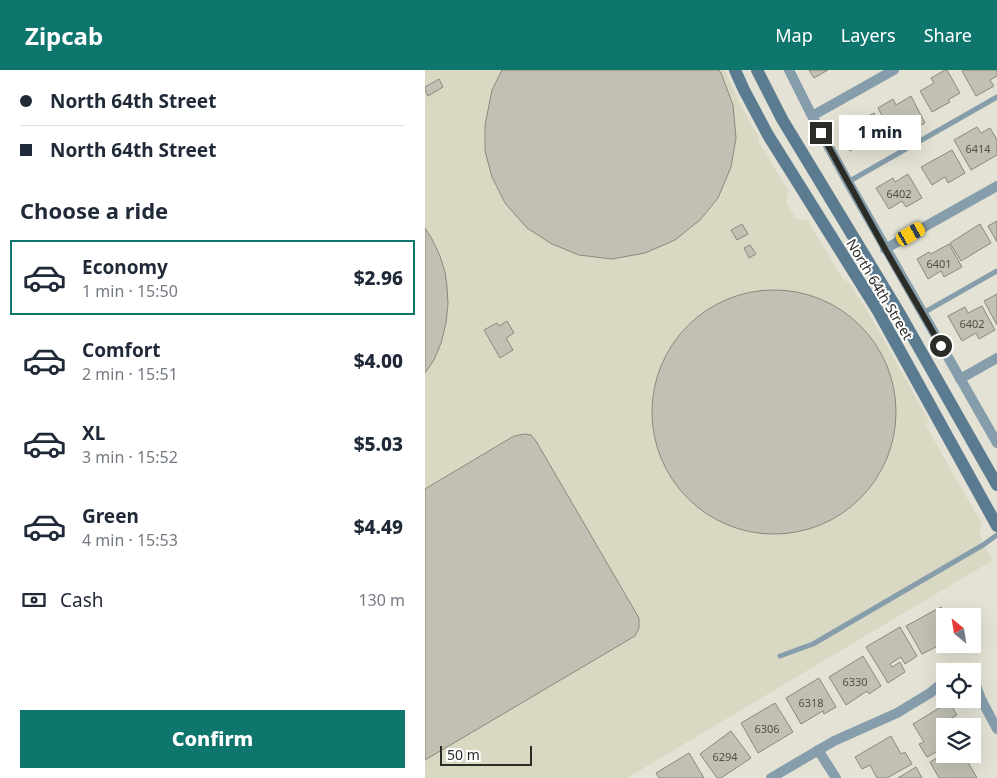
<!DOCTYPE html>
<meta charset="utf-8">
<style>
body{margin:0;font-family:"Noto Sans",sans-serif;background:#f2f2f3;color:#1f2937;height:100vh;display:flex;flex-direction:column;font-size:19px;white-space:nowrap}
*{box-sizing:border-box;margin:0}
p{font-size:16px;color:#747a83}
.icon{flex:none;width:28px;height:28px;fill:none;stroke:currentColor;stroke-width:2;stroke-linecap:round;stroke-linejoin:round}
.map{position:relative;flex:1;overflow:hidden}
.side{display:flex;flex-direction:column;background:#fff;width:425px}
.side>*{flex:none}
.hud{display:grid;align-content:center;height:110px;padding:0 20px;background:#fff}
.needle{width:32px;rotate:330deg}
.tools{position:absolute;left:511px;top:538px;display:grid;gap:10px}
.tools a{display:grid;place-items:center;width:45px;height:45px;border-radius:0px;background:#fff;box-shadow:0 5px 20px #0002;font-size:25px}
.scale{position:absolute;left:15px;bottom:12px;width:92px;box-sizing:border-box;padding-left:5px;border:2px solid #2c2c27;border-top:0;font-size:14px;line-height:18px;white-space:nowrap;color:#2c2c27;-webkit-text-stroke:4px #fff;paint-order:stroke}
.end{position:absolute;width:22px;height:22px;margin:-11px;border:6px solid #2c2c27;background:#fff;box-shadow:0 0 0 2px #fff}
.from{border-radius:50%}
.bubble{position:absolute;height:35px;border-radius:0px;background:#fff;box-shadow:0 5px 20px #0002;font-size:16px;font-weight:800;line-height:35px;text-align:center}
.car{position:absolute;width:15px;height:30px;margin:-15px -8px;border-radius:6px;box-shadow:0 0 4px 1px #0007;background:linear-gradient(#f5c518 24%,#345 0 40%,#f5c518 0 76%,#345 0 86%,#f5c518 0)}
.hud b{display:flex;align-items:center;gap:18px;height:48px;font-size:19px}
.hud b+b{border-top:1px solid #e0e1e3}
.hud i{width:12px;height:12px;background:#1f2937}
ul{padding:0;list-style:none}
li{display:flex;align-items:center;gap:15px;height:75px;margin:0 10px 8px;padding:0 10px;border:2px solid transparent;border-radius:0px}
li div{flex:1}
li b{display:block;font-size:19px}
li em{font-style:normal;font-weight:800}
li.selected{border-color:#0f766e}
li>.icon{width:45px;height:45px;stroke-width:1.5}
h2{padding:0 20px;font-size:22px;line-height:60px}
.pay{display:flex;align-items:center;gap:12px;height:55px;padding:0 20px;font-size:19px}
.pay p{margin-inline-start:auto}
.cta{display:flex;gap:10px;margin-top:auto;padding:10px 20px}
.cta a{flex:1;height:58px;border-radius:0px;background:#0f766e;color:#fff;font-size:20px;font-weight:800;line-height:58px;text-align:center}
header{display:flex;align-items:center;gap:30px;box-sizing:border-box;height:70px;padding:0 25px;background:#0f766e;color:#fff}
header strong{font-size:24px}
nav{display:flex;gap:28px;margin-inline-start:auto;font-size:18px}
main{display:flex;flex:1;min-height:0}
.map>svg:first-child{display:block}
.built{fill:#d9d8c3}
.building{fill:#c1c0b2;stroke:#8a897d}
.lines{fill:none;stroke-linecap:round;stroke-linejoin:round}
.lane{stroke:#869dab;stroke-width:5}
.street{stroke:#869dab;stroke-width:10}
.secondary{stroke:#5a7b90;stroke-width:12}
.route{stroke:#2c2c27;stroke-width:6}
.labels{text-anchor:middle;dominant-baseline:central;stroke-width:4;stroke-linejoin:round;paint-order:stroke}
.number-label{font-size:11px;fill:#51514a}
.street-label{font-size:14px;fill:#2c2c27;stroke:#fff}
</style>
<header>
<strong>Zipcab</strong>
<nav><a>Map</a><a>Layers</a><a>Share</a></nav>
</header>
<main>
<section class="side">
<div class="hud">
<b><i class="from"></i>North 64th Street</b>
<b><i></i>North 64th Street</b>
</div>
<h2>Choose a ride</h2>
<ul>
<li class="selected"><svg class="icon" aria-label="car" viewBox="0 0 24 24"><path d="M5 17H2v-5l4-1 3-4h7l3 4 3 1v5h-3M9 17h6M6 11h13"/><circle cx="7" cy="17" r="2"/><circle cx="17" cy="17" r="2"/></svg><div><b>Economy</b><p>1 min · 15:50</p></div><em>$2.96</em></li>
<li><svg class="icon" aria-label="car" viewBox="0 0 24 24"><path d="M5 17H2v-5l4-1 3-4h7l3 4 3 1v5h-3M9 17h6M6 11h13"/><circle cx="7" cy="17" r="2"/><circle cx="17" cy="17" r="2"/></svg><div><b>Comfort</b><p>2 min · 15:51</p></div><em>$4.00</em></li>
<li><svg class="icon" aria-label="car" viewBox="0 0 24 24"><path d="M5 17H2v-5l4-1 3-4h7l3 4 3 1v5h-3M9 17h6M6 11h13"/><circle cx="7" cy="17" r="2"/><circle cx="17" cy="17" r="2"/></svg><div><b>XL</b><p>3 min · 15:52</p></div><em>$5.03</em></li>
<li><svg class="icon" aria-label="car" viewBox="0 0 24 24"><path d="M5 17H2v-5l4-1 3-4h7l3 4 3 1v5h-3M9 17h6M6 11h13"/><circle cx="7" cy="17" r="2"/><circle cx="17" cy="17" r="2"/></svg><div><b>Green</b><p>4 min · 15:53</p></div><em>$4.49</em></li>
</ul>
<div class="pay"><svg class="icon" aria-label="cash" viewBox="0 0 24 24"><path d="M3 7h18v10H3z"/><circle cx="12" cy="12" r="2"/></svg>Cash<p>130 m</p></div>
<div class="cta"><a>Confirm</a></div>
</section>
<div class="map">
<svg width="572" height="708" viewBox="0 0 572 708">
<rect width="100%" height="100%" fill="#e3e2d4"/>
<path class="built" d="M0,0H300L314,32L334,68L333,71L363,120L361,132L371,149L383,151L419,211H423L448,251L504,351L501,356L557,454L554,465L557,470L556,472L568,490L202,708H0Z"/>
<path class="building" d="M77,0H294L296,3L308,35L311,68L306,97L293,128L275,150L250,170L220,183L187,189L154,185L127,174L102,158L80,133L67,107L60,81V55L67,20Z
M384,0H403L389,8Z
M520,0H522L535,23L523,30L525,32L507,42L495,21L509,13L506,8Z
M539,0H572V6L565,10L569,16L551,26L537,1Z
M14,9L18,17L3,26L0,20V17Z
M486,26L500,53L483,62L479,55L466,62L453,38L468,29L471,35Z
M449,43L460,62L425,81L414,60L429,51L430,53Z
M552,57L556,63L565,58L572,70V85L546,100L529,70Z
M527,80L540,103L523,113L520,107L507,115L496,97Z
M483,104L497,128L481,137L477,131L464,139L451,118L468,108L470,112Z
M572,151V172L563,156Z
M317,154L323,164L312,170L306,160Z
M555,154L566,173L536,191L525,173Z
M0,158L7,169L15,186L20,202L22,216L23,234L21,253L16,273L9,290L0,303Z
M524,174L537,197L519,207L516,201L503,209L492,189L504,182L506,184Z
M325,175L331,184L324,188L319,178Z
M227 342a122 122 0 1 1 244 0a122 122 0 1 1-244 0Z
M572,224V255L559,231Z
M557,236L570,260L554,269L551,263L537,271L523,246L540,237L543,243Z
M82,251L89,263L81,268L88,280L75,288L59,260L72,253L74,256Z
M100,364L106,365L111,371L214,548V558L210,566L0,690V419L89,366Z
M516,537L521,546H520V568L518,566L512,570L515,575L497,584L481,556Z
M475,557L492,586L480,594L476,587L465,594L467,597L475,592L480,602L463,613L441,577Z
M438,586L456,616L444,624L442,621L421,635L404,607Z
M394,608L411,637L399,644L398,641L376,654L361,628Z
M524,632L532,645L525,649L529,656H520V677L502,687L494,674L499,672L488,654Z
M350,633L368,662L333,683L316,653Z
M306,661L326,688L296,708H292L275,684Z
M466,666L476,684L480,682L487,694L462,708H452L445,695L437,699L430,687Z
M264,683L279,708H234L231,703Z
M520,683L540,684L541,686L540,687L552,708H514L505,692Z
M491,697L497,708H473Z"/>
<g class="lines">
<path class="lane" d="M423,112L572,27
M498,243L572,201
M355,586L388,574L558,475L572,465"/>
<path class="street" d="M364,0L387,46L423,112L572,373
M387,46L469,0
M460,179L572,116
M535,309L572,288
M548,611L550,613L556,629L572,659
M393,680L411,708
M346,708L409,671L472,643L505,623L520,611"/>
<path class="secondary" d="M310,0L319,20L343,65L453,241L572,456
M332,0L357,49L472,239L572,415"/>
</g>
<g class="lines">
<path class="route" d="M396,63L460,179L516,276"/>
</g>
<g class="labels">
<g class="number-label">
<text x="553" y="78">6414</text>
<text x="474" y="123">6402</text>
<text x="514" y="193">6401</text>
<text x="547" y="253">6402</text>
<text x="430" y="611">6330</text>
<text x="386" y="632">6318</text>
<text x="342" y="658">6306</text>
<text x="300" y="686">6294</text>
</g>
<g class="street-label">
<text transform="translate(455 219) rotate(59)">North 64th Street</text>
</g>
</g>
</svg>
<div class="tools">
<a><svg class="needle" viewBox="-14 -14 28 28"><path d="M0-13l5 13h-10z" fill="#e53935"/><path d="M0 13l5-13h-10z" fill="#747a83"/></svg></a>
<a><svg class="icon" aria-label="locate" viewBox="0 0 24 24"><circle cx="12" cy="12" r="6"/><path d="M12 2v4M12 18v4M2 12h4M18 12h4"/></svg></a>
<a><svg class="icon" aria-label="layers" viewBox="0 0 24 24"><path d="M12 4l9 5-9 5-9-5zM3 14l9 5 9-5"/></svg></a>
</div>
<div class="scale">50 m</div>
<i class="end from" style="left:516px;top:276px"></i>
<i class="end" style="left:396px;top:63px"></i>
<div class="bubble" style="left:414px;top:45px;width:82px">1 min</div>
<i class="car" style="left:486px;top:164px;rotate:60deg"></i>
</div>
</main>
